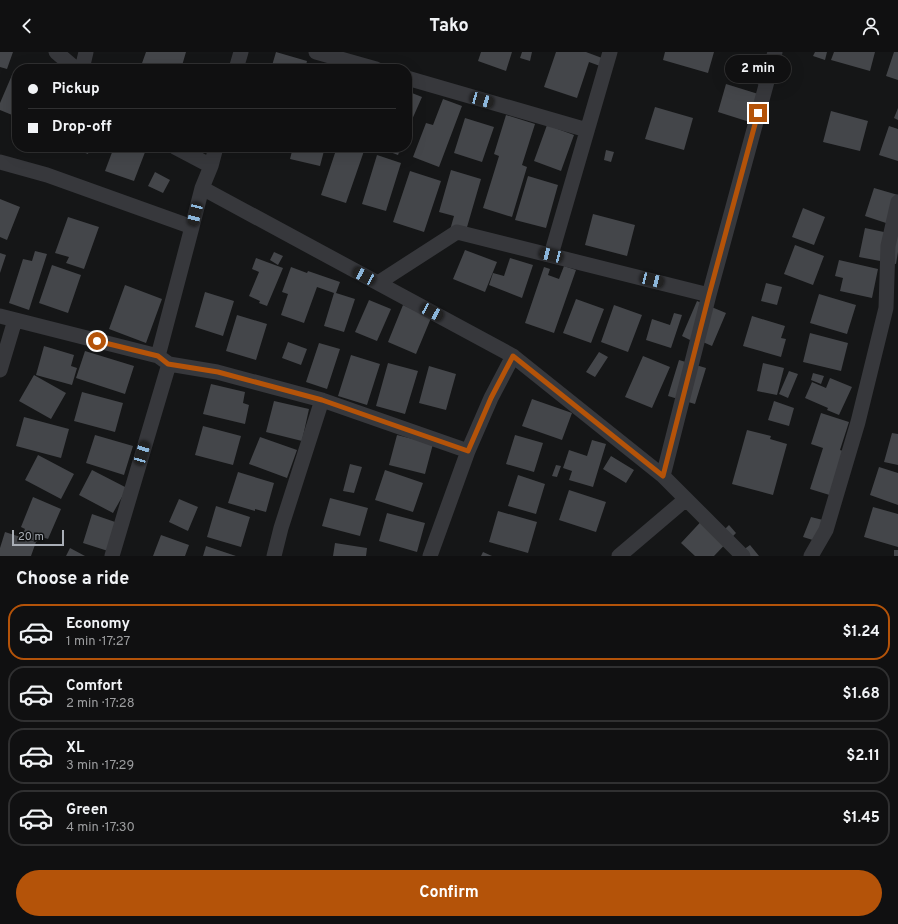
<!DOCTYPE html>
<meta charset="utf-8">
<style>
body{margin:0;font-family:Overpass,sans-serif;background:#19191a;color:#f1f3f6;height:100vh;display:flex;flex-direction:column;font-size:15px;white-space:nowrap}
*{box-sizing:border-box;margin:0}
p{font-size:13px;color:#9c9d9f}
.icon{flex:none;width:22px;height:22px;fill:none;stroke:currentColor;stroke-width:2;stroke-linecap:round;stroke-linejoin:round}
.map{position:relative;height:504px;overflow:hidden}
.sheet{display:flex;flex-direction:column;background:#101011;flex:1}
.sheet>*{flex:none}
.guide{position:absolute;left:12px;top:12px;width:400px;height:88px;border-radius:16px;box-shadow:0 4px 16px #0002,0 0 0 1px #303031;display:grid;align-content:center;height:88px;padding:0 16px;background:#101011}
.scale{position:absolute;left:12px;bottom:10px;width:52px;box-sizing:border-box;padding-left:4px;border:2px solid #a9aeb6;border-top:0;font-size:11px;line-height:14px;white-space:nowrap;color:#a9aeb6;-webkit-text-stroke:3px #101112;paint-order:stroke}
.end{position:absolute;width:18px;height:18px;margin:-9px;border:5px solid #b45309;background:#fff;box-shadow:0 0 0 2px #fff}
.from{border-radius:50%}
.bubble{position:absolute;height:28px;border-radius:14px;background:#101011;box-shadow:0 4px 16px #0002,0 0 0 1px #303031;font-size:13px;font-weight:700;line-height:28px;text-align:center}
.car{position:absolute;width:12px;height:24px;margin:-12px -6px;border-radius:5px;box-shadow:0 0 3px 1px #0007;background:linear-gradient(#222 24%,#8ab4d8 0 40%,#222 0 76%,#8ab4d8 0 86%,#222 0)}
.guide b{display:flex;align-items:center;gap:14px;height:38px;font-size:15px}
.guide b+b{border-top:1px solid #303031}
.guide i{width:10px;height:10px;background:#f1f3f6}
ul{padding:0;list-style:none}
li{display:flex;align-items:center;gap:12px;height:56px;margin:0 8px 6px;padding:0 8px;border:2px solid #303031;border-radius:16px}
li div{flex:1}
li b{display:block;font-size:15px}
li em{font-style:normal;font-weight:700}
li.on{border-color:#b45309}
li>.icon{width:36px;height:36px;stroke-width:1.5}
h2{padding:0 16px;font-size:18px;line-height:48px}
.primary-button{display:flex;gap:8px;margin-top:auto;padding:8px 16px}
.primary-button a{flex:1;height:46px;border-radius:24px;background:#b45309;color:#fff;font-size:16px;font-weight:700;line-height:46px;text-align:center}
header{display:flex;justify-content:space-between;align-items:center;height:52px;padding:0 16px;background:#101011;font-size:18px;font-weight:700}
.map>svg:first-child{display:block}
.building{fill:#44464a}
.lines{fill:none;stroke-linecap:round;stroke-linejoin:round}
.street{stroke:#37383c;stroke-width:15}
.route{stroke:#b45309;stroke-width:5}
</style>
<header><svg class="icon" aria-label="back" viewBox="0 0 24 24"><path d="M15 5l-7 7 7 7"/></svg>Tako<svg class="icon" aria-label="person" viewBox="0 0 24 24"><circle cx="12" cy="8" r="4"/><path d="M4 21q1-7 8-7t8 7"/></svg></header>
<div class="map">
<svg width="898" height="504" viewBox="0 0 898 504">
<rect width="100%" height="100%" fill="#151617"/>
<path class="building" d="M0,0H13L7,17L0,15Z
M146,0H186L181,17H152L141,14Z
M276,0L307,9L305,17H271Z
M481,0H512L506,19L478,9Z
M522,0H532L530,9L520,6Z
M556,0H586L602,6L600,14L589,10L577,46L544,35Z
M665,0H714L708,21L663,8Z
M815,0H827L825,8L813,4Z
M834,0H875L870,19L831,8Z
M894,0H898V28L886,24Z
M740,3L773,14L766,35L733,24Z
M324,13L332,17H322Z
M12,23L17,25V65L0,58V51Z
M726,32L765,44L756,72L718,60Z
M407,39L422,45L407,79Z
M443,47L462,54L439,115L413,105L426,71L433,73Z
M655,55L693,66L684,98L645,87Z
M898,56V68L894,66Z
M831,59L868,69L860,99L823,90Z
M506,63L535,72L522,113L527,115L512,165L483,156L499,104L494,102Z
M465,66L494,75L482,110L454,101Z
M547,73L574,83L561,119L534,109Z
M889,74L898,77V109L879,103Z
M73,95H90L88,102L72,96Z
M114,95H147L134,129L105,119Z
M293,95H325L320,114L290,107Z
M337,95H353L364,99L346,151L321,143Z
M377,95H401L398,103Z
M606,98L614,100L611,110L604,108Z
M377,103L401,111L386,159L362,152Z
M451,118L481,127L465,182L450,178L454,164L439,160Z
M410,119L441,129L424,180L393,170Z
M155,120L170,128L163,141L148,134Z
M528,124L558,133L546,176L515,168Z
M874,136L898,143V175L865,164Z
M0,147L20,155L7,188L0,185Z
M803,156L825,165L814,193L792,185Z
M593,162L635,173L627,204L585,193Z
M68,165L99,175L84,217L66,211L69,205L55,201Z
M865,176L898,183V200L896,212L859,205Z
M795,193L824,204L813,233L784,222Z
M465,198L497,210L485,240L453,227Z
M35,199L47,202L29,258L9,251L23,207L32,209Z
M274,200L283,204L278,213L270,208Z
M0,201L6,203L0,221Z
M256,206L283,216L267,254L259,251L260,249L249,244L259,220L252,217Z
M510,206L533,213L522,246L489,233L493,221L504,224Z
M839,208L878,217L872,246L840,239L843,226L835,224Z
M52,213L81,223L68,261L39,251Z
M564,214L576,218L554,281L525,271L544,215L550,217L548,223L559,227Z
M291,215L307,221L308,219L340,230L336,241L355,247L344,280L324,274L334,241L317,235L304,271L281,263L288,242L282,240Z
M766,231L782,235L777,253L761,249Z
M125,233L162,247L146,291L109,277Z
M205,240L234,249L223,284L195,275Z
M819,242L856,253L847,282L810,271Z
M576,247L604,257L591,291L563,281Z
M369,248L391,257L377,289L355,280Z
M697,249L726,261L712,294L696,287L694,290L682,284Z
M403,253L431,266L416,302L388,290Z
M614,253L642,263L628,300L601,290Z
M674,261L682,263L671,296L646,288L652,267L670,273Z
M237,263L267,272L256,308L226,299Z
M752,264L785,274L781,286L786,287L781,305L743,294Z
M810,281L848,291L841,319L803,310Z
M288,290L307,297L301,313L282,306Z
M319,291L340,297L327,337L306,330Z
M44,294L74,303L71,314L77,316L72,333L36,323Z
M85,299L134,314L125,342L76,326Z
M599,300L608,305L595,325L586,320Z
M351,303L380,312L367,353L338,344Z
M643,304L670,315L652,356L625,345Z
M679,308L706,316L695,352L668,344Z
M388,311L418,319L405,362L376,354Z
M763,311L784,316L777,343L757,339Z
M429,314L456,322L446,358L419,351Z
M789,319L798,322L788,346L779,342Z
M813,321L824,324L821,332L811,328Z
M34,323L66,341L51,367L19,349Z
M830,326L852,335L839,363L827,358L828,356L805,346L812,330L826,336Z
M211,332L245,340L243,351L249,353L245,372L203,362Z
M82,340L123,351L115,380L74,369Z
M532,347L572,361L562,388L522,374Z
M274,349L309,357L302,389L266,380Z
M774,349L794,356L789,374L768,368Z
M821,361L849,370L840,398L849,401L836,445L810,437L823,396L811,392Z
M24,365L69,377L61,406L16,394Z
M203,374L241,384L233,413L195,403Z
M747,378L771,384L770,387L787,392L773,443L732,432Z
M892,381L898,382V413L884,410Z
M95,383L133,394L124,423L86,411Z
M397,383L433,392L425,422L389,413Z
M515,383L543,391L534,420L506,412Z
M260,385L297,398L287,426L249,412Z
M592,388L606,392L593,435L569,428L572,419L563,416L569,398L587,404Z
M38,403L74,422L61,447L25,428Z
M611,404L634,418L626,431L603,417Z
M350,412L362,415L354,441L343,439Z
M556,413L561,414L557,425L552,424Z
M879,415L898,421V453L870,443Z
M92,418L127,436L113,461L79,443Z
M385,418L423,431L413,460L375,448Z
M238,420L274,431L266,460L255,457V459L228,451Z
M518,423L545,432L536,462L508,454Z
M569,438L606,450L596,480L559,468Z
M33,445L61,457L48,487L39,484L37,490L22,484L25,477L21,475Z
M330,446L368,456L360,484L322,474Z
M179,447L198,455L188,479L169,470Z
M216,454L250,465L241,495L207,485Z
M873,455L898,462V495L864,485Z
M498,459L537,470L528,501L489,490Z
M387,461L425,471L417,500L379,489Z
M92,462L118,471L108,499L83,491Z
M708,462L725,477L729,473L736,481L714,504H695L681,491Z
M811,465L823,468L816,489L803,485Z
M5,480L36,490L31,504H0V496Z
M161,483L189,493L185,504H153Z
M335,491L367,496L366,504H333Z
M750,493L759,504H735Z
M206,494L236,504H203Z
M70,496L85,504H66Z
M894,498H898V504H894Z
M483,500L492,504H481Z"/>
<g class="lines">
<path class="street" d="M56,0L76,17
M316,0L376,17
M82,17L86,0
M236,17L241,0
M407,26L587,78
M0,110L47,123L192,175L202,136L211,114L175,95
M211,114L216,95
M202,136L513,304L663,424L743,504
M551,203L610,0
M378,231L457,180L709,243
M0,264L158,304L169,312L217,320L322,348L468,399
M158,304L192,175
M0,318L15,268
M663,424L709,243L775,0
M112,504L169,312
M274,504L281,476L322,348
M430,504L468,399L491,346L513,304
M619,504L686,447
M811,504L826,478L858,370L886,256L888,194L898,150"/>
</g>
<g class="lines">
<path class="route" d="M97,289L158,304L168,312L218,320L322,348L468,399L491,346L513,304L663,424L709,243L758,61"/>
</g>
</svg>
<div class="scale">20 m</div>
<i class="end from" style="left:97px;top:289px"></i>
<i class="end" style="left:758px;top:61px"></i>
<div class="bubble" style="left:725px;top:3px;width:66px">2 min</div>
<i class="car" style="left:482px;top:48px;rotate:106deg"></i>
<i class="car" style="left:195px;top:162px;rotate:194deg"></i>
<i class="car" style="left:551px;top:203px;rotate:284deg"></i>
<i class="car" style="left:364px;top:224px;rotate:298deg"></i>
<i class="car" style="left:652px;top:228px;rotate:104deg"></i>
<i class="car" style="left:432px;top:260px;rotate:118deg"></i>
<i class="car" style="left:142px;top:401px;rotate:17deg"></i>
<div class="guide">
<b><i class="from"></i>Pickup</b>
<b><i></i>Drop-off</b>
</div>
</div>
<section class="sheet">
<h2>Choose a ride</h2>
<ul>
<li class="on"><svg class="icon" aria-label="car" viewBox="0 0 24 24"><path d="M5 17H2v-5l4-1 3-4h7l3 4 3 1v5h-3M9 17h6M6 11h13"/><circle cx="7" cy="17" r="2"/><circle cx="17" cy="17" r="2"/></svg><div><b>Economy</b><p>1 min · 17:27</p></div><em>$1.24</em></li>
<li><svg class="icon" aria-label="car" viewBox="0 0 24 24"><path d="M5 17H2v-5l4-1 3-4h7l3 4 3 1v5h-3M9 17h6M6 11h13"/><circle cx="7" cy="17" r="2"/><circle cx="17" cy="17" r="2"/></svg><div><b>Comfort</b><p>2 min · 17:28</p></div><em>$1.68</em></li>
<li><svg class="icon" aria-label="car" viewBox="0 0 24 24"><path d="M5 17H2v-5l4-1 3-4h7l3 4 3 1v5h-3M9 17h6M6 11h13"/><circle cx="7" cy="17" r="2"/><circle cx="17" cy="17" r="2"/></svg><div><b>XL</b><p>3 min · 17:29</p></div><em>$2.11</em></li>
<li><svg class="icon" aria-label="car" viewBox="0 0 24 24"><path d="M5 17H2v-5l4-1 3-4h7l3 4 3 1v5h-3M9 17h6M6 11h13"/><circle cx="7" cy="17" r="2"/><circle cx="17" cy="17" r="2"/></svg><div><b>Green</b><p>4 min · 17:30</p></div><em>$1.45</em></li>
</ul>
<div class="primary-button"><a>Confirm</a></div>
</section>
